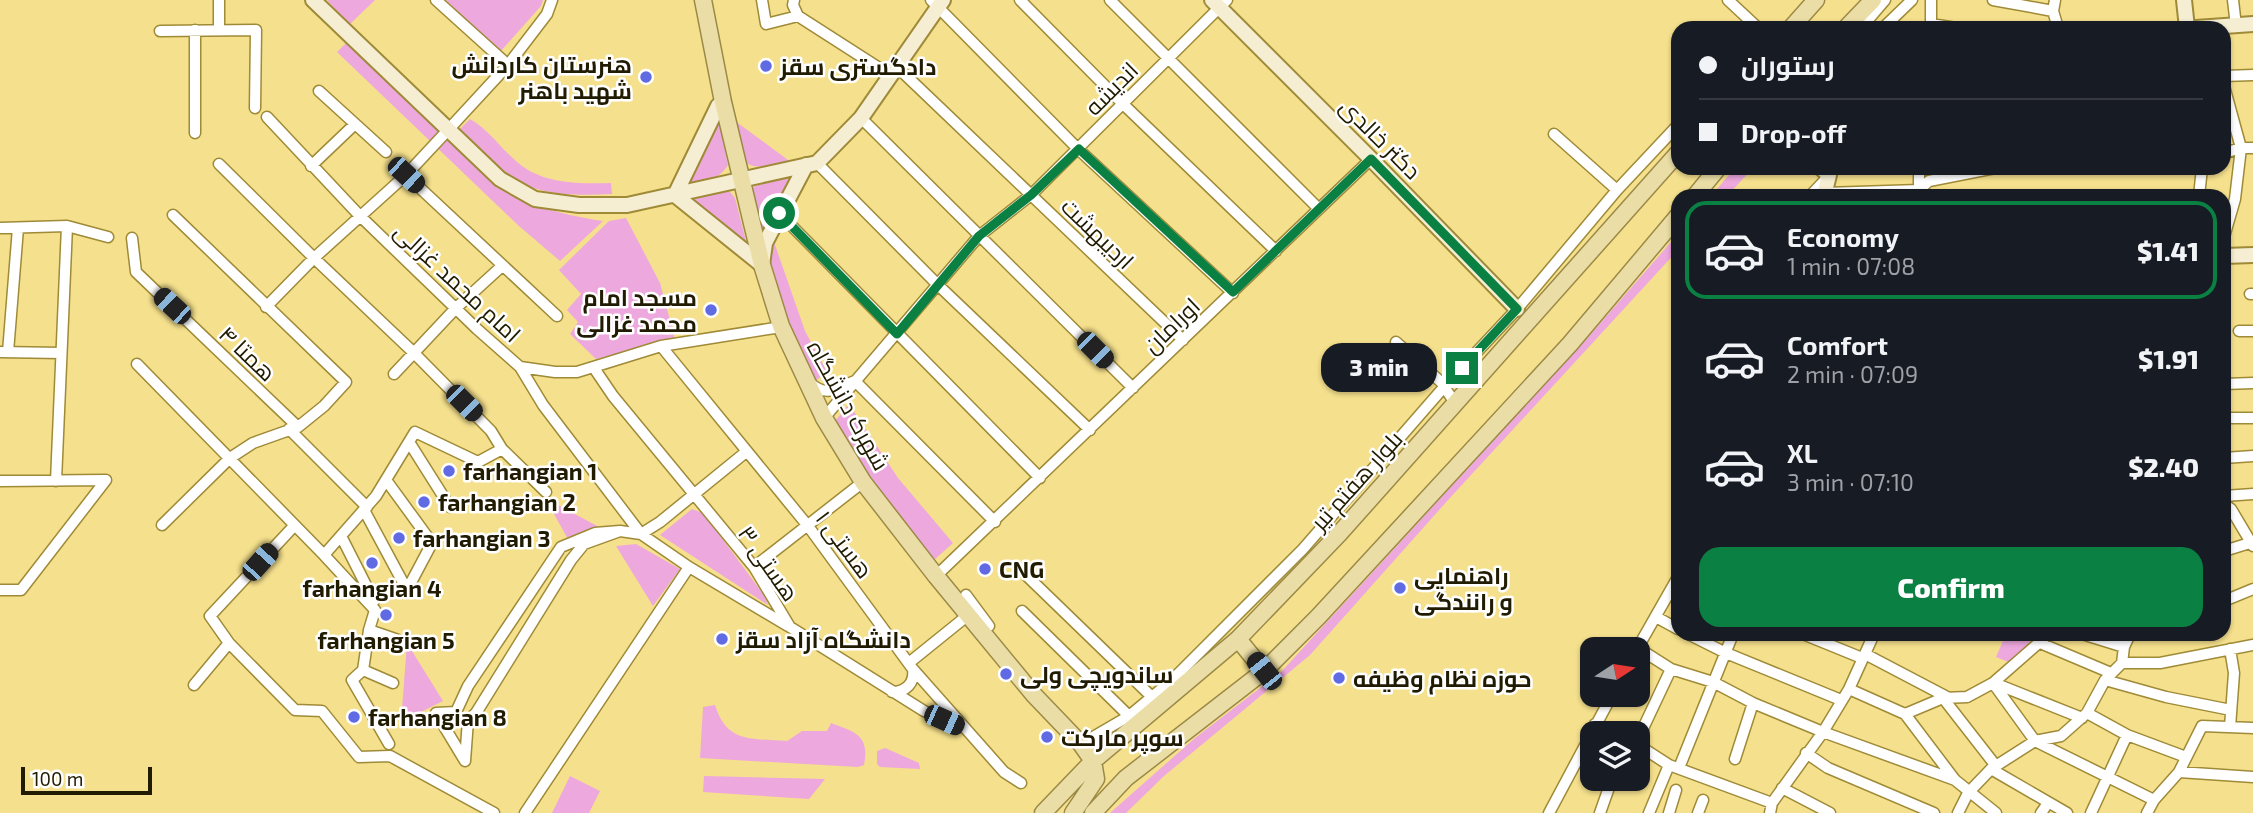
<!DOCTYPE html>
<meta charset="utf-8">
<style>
body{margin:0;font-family:"Exo 2",Cairo,sans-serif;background:#20242c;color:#f1f3f6;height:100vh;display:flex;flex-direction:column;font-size:26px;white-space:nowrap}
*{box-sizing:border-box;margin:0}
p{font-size:23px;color:#9ea1a6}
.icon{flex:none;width:38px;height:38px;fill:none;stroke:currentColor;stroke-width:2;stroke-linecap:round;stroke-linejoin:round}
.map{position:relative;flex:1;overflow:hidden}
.drawer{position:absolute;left:1671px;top:189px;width:560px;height:452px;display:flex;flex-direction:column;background:#171b24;border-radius:21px;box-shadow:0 2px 5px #0004}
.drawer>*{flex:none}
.top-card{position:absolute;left:1671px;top:21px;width:560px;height:154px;border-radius:21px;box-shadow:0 2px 5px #0004;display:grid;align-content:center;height:154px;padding:0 28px;background:#171b24}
.needle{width:46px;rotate:78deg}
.buttons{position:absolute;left:1580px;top:637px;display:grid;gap:14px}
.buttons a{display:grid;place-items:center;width:70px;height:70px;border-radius:14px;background:#171b24;box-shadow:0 2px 5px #0004;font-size:35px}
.scale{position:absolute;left:21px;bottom:18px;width:131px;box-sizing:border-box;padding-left:7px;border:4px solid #211b02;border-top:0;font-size:19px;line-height:24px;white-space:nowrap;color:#211b02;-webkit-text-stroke:5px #fff;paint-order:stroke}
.end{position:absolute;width:32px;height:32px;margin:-16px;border:9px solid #0b8043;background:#fff;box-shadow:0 0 0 4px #fff}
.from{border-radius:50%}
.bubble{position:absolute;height:49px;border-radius:21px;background:#171b24;box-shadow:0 2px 5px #0004;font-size:23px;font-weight:800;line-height:49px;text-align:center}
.car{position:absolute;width:21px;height:42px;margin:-21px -10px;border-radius:9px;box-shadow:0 0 5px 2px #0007;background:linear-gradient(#222 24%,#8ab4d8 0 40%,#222 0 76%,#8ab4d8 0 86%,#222 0)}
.top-card b{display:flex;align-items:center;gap:24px;height:66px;font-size:26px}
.top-card b+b{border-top:2px solid #363941}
.top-card i{width:18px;height:18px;background:#f1f3f6}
ul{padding:12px 0 0;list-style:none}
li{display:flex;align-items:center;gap:21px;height:98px;margin:0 14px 10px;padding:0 14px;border:4px solid transparent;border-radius:21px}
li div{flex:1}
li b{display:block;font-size:26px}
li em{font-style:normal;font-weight:800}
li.selected{border-color:#0b8043}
li>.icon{width:63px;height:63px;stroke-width:1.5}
.action{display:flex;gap:14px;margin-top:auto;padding:14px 28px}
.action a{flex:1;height:80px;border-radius:21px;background:#0b8043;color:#fff;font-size:28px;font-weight:800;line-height:80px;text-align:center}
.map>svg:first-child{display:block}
.green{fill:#eda8dd}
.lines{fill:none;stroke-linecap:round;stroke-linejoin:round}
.street-casing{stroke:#9f8a37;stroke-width:13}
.secondary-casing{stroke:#9f8a37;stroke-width:18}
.primary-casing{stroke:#9b8a46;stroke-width:19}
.street{stroke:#fff;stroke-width:10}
.secondary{stroke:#f5eed3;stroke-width:14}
.primary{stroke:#ebdda6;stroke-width:16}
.route{stroke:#0b8043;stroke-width:9}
.poi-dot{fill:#606be3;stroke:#fff;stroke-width:2.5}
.labels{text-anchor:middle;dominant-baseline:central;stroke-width:5;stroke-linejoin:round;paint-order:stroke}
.poi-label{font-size:23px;font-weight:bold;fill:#211b02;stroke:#fff;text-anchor:start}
.street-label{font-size:23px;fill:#211b02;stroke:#fff}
</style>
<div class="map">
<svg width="2253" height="813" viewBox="0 0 2253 813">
<rect width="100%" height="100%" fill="#f5e08d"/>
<path class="green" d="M327,0H375L349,25Z
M446,0H543L541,6L500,52Z
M346,43L487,176C526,205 556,214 603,221L560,261L519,226L337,52Z
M718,117L728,165C718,181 703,183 685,186Z
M731,118L792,163C739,171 743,169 731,118Z
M470,119C490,130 503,152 522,166C546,184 583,184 611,183L612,194C576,196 538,196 506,175C489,164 473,146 458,131Z
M1735,168H1753L1727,196H1711Z
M792,176L761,237L750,191L755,186Z
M725,191L730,192L735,198L746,241L745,248L687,201Z
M626,218L660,283L675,339L596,359L570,334L578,322L567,310L581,294L559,270L609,221Z
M1678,234V250L1448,500L1310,655L1164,776L1126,813H1110L1195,738L1282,671L1583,343Z
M773,239L805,331L827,372L815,381L788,326L765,261Z
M849,404L898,478L953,543L934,560C897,516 864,471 835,421Z
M545,498L599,527L568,539Z
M692,509L703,513L764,595L768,605L660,535Z
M636,544L680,569L653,606L616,546Z
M2006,634H2037L2011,663L1996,657Z
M407,643L443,701L401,722Z
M715,705C727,744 752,738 787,741L802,731H827L831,723C855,732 870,735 864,765L858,767L700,758L703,707Z
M885,748L919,763L920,769L880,767L877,764V751Z
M570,776L600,791L589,813H552Z
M704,776L825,779L809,799L703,792Z"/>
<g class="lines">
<defs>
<path id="street" d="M219,0V30
M436,0L508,65
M762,0L766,24L798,16L793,5L794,0
M931,0L1078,149L1233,293
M1020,0L1123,104L1276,251
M1110,0L1319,209
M1728,0L1758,28
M1931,0V28
M1993,0L2053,11
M2055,0L2053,11L2058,28
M2233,0L2236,26
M798,16L890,75
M1931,24L1956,28
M1861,28L1885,0
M1883,28L1912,0
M195,30V133
M160,31L256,30L255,108
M896,66L1183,340
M2224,76L2253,75
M2224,86L2241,148L2235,199L2224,237
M319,91L386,152
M267,117L359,215L477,329L520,367L555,372H577L661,346L781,327
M861,118L1133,388
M1554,134L1617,190
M2224,153L2241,148H2253
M817,163L938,285L1090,430
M219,164L314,258L413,352L491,431L502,449L546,492
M311,166L354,125
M406,175L557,316
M1919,192V168
M1825,193L1919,190L1929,181L1995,168
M1810,196L1827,178
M2199,196L2202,168
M779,213L1040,478
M67,226L108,237
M0,228L67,226L56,481
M132,238L136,272L298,427
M2250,294H2253
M266,307L314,258L406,175L448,130L508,65L547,14L552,0
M2239,331H2253
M1396,342L1441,382L1455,403
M661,346L808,526L912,668L1004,772L1021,783
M0,352L61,353
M8,352L18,228
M137,364L324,555L376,496L415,432L478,462L502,449
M520,367L543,405L641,534L689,567L788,626
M594,368L613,396L754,567L790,627L924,711L961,727
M394,374L456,308L502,266
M810,383C827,398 837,388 855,381L995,522
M2224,384L2253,383
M824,418L979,236L1031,195L1227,0
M2224,418H2253
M289,429L367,507
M409,442L450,507
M2224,458L2253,456
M0,481L106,480L21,590H0
M2224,496L2253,494
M2224,504L2231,509L2253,546
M364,510L407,590L432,543L386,480
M162,525L230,458L253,443L298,427L324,406L346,382L173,215
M620,531L584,544L571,560L476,713L467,721L459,717L456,712L468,686L561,547L595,533Z
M620,531L641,534L660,522L746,452
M341,536L374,601
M2224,551L2253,542
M324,555L375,610L369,630L363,670L352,680L389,744
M754,567L863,482
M936,576L1371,159
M1027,576L1151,696
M966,595L989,626
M2224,601L2253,589
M1022,611L1129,716
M1656,617L1678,629
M369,630L398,640
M1688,634L1726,653L1841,700
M1803,634L1862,658
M2082,634L2124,647
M229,643L295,710L322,711L359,757L390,756L494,813
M2040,643L2111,673
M1638,648L1671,669L1713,682L1753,703L1823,732L1955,780
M1637,649L1678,577
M1865,654L1947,697
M910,662L967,616
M2122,663H2160L2253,645
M363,670L393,683
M2105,680L2166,697L2231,710
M1993,683L2035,741L2154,800
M1994,683L2082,718
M194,685L229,643L210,616L294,526
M1849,689L1905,714L1955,780L1996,813
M892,692C906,692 915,683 913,669
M1943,698L1996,766
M456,712L436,713L465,761L468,720
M2087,713L2105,680L2122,663L2124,647L2130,634
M1905,714L1943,698L1967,697L1993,683L2049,634
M1595,724L1611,733
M2230,727L2234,673L2230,649
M1638,739L1671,669
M1081,744L1129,716L1171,681L1303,549L1444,387L1517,309L1617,190L1678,125
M1638,745L1669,765L1772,803
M1806,753L1828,768L1934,813
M1735,759L1753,703
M1679,768L1733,634
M1991,769L2067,813
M2179,772L2253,777
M1782,788L1830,813
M525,813L689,567
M1549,813L1612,695
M1600,813L1612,779
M1649,813L1669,765
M1669,813L1676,790
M1698,813L1703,800
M1770,813L1772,803L1823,732L1849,689L1874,634
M1958,813L1968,793L1991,769L2035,741L2061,736L2087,713L2127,735L2186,757
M2041,813L2048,803
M2091,813L2127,735
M2147,813L2154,800L2179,772L2202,726L2253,728"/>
<path id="secondary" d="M313,0L500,179L535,199L579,205H627L817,163L861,118L943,0
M1212,0L1371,159L1517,309
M2184,0L2187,28
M2196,28L2253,24
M723,102L718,106L675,195L762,265L765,243L806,165
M1821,168L1829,175L1824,196
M2224,256L2253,255"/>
<path id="primary" d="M703,0L723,102L762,265L781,326L824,418L863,482L936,576L1034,695L1081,744L1093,761L1096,779L1073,813
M1791,28L1816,0
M1846,28L1873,0
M1695,196L1718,168
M1238,639L1264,671
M1043,813L1093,761L1238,639L1339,534L1678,153
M1093,813L1126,778L1264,671L1318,617L1570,344L1678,216"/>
</defs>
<use href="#street" class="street-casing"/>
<use href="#secondary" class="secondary-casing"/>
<use href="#primary" class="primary-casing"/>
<use href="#street" class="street"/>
<use href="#secondary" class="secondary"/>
<use href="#primary" class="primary"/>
</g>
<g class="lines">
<path class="route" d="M779,213L897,334L979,236L1031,195L1079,149L1233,292L1371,159L1517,309L1462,368"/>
</g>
<g class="poi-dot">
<circle cx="766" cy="66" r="7"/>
<circle cx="646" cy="77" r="7"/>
<circle cx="711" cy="310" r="7"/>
<circle cx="449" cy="471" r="7"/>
<circle cx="424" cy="502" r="7"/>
<circle cx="399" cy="538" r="7"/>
<circle cx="372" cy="563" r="7"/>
<circle cx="985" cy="569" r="7"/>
<circle cx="1400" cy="588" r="7"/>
<circle cx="386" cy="615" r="7"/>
<circle cx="722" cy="639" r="7"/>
<circle cx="1006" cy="674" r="7"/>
<circle cx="1339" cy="678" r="7"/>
<circle cx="354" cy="717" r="7"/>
<circle cx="1047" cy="737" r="7"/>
</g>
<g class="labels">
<g class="poi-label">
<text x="632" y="64" text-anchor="end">هنرستان کاردانش<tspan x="632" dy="26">شهید باهنر</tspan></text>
<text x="780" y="66">دادگستری سقز</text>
<text x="697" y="297" text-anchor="end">مسجد امام<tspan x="697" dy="26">محمد غزالی</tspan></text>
<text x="463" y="471">farhangian 1</text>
<text x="438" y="502">farhangian 2</text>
<text x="413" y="538">farhangian 3</text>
<text x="999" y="569">CNG</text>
<text x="1414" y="575">راهنمایی<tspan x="1414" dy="26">و رانندگی</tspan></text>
<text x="372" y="588" text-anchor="middle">farhangian 4</text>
<text x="736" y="639">دانشگاه آزاد سقز</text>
<text x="386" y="640" text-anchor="middle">farhangian 5</text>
<text x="1020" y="674">ساندویچی ولی</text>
<text x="1353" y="678">حوزه نظام وظیفه</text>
<text x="368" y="717">farhangian 8</text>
<text x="1061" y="737">سوپر مارکت</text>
</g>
<g class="street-label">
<text transform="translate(1111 88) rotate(-45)">اندیشه</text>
<text transform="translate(1381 138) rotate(45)">دکتر خالدی</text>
<text transform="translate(1098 233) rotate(44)">اردیبهشت</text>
<text transform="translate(458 282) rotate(43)">امام محمد غزالی</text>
<text transform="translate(1171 325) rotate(-44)">اورامان</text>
<text transform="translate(248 353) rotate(44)">همتا ۴</text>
<text transform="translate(849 405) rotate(61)">شهرک دانشگاه</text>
<text transform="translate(1356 480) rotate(-48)">بلوار هفتم تیر</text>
<text transform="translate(845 544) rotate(53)">هستی ۱</text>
<text transform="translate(769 563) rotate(55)">هستی ۳</text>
</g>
</g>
</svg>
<div class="buttons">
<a><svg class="needle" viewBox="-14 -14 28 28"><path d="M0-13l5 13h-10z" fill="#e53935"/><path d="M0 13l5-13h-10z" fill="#9ea1a6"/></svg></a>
<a><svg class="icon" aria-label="layers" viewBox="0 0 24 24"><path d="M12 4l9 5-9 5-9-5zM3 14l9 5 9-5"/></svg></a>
</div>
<div class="scale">100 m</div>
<i class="end from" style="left:779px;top:213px"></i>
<i class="end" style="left:1462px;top:368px"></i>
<div class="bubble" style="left:1321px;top:343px;width:116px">3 min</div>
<i class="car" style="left:406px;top:175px;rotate:133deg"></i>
<i class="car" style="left:172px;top:306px;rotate:313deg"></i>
<i class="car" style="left:1095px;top:350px;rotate:135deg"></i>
<i class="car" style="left:464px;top:403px;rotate:135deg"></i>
<i class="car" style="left:260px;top:562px;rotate:42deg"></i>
<i class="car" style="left:1264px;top:671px;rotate:321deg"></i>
<i class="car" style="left:944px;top:720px;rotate:114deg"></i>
<div class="top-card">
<b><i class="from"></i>رستوران</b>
<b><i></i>Drop-off</b>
</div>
<section class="drawer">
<ul>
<li class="selected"><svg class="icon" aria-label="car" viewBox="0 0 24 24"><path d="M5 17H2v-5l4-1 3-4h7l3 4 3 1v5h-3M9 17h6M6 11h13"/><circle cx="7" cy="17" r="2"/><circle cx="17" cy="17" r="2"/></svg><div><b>Economy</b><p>1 min · 07:08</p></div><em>$1.41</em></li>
<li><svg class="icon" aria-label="car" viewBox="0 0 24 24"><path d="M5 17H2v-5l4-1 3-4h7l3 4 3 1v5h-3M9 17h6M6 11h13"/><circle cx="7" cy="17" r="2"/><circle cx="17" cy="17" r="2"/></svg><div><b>Comfort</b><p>2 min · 07:09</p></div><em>$1.91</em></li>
<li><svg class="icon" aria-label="car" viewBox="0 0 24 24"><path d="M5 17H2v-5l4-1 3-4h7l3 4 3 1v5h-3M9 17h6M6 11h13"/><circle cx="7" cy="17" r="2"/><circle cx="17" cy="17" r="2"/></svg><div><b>XL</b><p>3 min · 07:10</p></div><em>$2.40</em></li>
</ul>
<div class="action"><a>Confirm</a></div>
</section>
</div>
